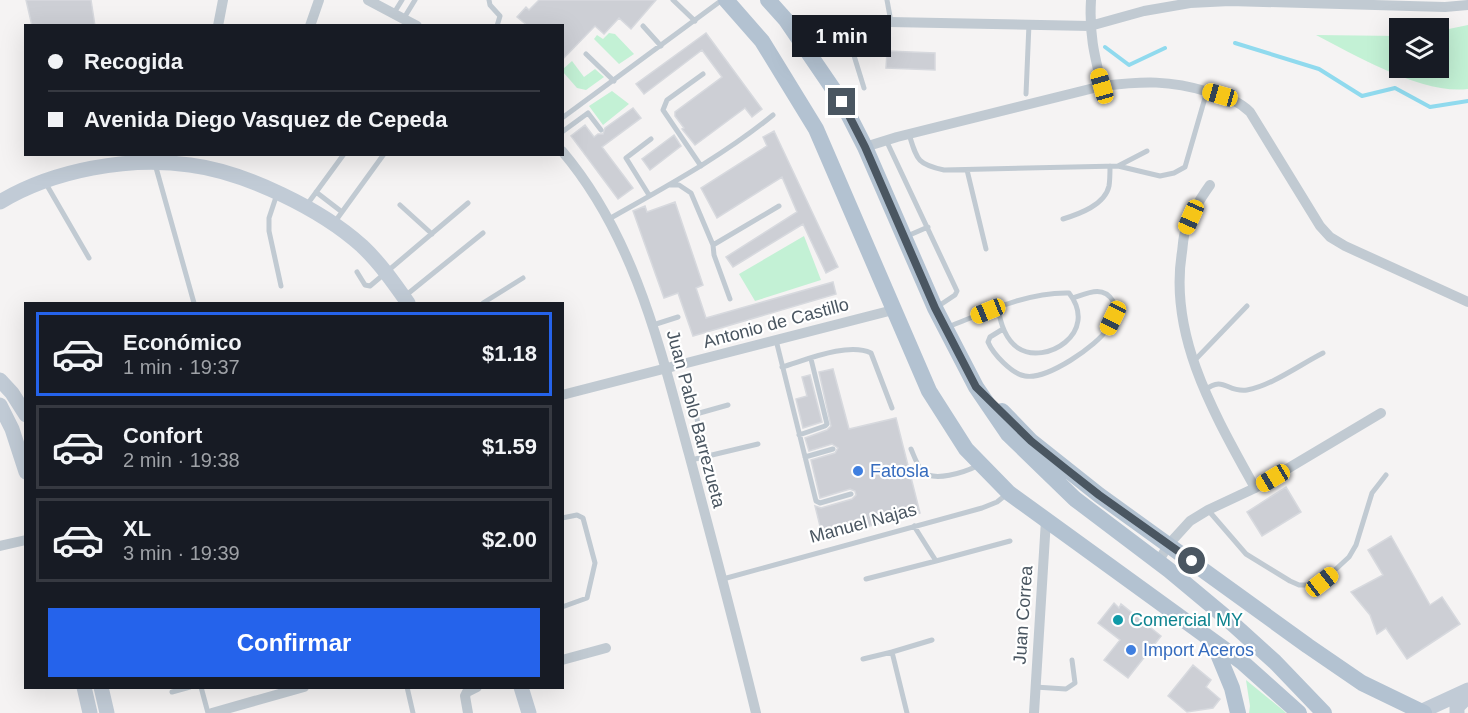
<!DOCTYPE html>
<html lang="es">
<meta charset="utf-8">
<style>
body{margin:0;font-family:Arial,sans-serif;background:#20242c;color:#f1f3f6;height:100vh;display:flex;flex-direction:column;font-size:22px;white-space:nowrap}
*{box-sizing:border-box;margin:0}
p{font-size:20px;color:#9ea1a6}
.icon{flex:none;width:33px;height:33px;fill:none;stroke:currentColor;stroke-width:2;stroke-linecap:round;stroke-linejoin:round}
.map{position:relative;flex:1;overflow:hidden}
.panel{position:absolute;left:24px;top:302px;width:540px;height:387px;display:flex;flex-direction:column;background:#171b24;border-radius:0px;box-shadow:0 6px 24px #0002}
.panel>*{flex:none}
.guide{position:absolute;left:24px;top:24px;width:540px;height:132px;border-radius:0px;box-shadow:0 6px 24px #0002;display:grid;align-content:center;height:132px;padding:0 24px;background:#171b24}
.tools{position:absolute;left:1389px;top:18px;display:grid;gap:12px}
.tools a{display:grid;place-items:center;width:60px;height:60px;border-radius:0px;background:#171b24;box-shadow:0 6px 24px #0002;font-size:30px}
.end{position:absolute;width:27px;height:27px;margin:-14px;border:8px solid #4a5661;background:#fff;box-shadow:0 0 0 3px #fff}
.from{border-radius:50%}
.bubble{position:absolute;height:42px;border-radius:0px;background:#171b24;box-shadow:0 6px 24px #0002;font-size:20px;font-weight:800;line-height:42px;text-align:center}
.car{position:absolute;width:18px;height:36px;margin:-18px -9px;border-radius:8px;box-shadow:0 0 4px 2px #0007;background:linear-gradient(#f5c518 24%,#345 0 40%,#f5c518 0 76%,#345 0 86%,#f5c518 0)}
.guide b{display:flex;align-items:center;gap:21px;height:57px;font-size:22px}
.guide b+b{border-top:2px solid #363941}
.guide i{width:15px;height:15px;background:#f1f3f6}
ul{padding:10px 0 0;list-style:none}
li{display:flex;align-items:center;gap:18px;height:84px;margin:0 12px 9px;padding:0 12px;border:3px solid #363941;border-radius:0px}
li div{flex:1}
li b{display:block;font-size:22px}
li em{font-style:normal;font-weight:800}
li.active{border-color:#2563eb}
li>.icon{width:54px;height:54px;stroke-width:1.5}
.primary-button{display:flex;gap:12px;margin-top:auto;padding:12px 24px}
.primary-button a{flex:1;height:69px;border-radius:0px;background:#2563eb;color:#fff;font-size:24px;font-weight:800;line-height:69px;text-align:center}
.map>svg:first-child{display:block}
.green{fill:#c3f1d5}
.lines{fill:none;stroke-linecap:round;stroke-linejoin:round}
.stream{stroke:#90daee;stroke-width:4}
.building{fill:#cdcfd5;stroke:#d7d9de;stroke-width:1.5}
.lane{stroke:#c1cad2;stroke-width:5}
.street{stroke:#c1cad2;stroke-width:10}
.secondary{stroke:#c1cbd6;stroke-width:15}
.primary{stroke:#b3c2d1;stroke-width:16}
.route{stroke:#4a5661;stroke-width:8}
.shop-dot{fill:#3f7fe0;stroke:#fff;stroke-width:2}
.culture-dot{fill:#0f9aa8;stroke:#fff;stroke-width:2}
.labels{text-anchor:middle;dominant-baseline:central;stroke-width:4.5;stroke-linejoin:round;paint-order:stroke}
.street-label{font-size:18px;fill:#4a5661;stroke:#fff}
.shop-label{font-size:18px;fill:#366cbe;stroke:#fff;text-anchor:start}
.culture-label{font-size:18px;fill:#0d838f;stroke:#fff;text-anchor:start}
</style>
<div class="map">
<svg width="1468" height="713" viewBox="0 0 1468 713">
<rect width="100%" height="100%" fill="#f5f3f3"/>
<path class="green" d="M1468,25V89C1423,95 1355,55 1316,35L1399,36L1400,68H1438L1439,31Z
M609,33L615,34L634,54L619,64L594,39L597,35L603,39Z
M572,61L584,77L595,69L604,77L586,90L577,88L563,72V69Z
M612,91L629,104L603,125L589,106Z
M804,236L821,280L755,301L739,274Z
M1246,680L1284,711L1286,713H1249L1250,706Z"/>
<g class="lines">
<path class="stream" d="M1235,43L1319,69L1362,96L1395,88L1430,107L1468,101
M1105,47L1129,65L1165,48"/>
</g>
<path class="building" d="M26,0H91L95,26H32Z
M539,0H656L631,29L619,18L604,34L595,26L562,60V26H528L517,17L526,7L529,10Z
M706,33L762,109L752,117L745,108L695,145L682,129L684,128L675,116V112L722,77L702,50L644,94L636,84Z
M887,51L935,53V70L886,68Z
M633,108L641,118L602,147L633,188L618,199L571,136L585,125L594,137L598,134H603L605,128Z
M774,131L838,267L826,273L803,224L733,267L726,257L797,212L782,177L717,218L701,188L767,146L763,137Z
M674,135L681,146L650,170L642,159Z
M675,202L703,285L696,288L706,318L833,282L836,294L693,336L678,293L664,298L633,211L645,206L647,212Z
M833,369L849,429L896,418L920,513L823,538L815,506L821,508L852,499L856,495L855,491L850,489L820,498L811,460L835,453L838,448L832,444L809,451L805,438L827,430L831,426L819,372Z
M810,375L822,422L803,428L796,399L807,396L802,377Z
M1286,487L1301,512L1262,536L1247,512Z
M1391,536L1430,605L1442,597L1460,624L1407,659L1386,628L1377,634L1370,615L1351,592L1383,575L1368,550Z
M1114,603L1119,608L1121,604L1161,636L1128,678L1104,660L1120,640L1098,623Z
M1193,665L1211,680L1206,687L1220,699L1213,708L1187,712L1168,696Z"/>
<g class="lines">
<path class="lane" d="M489,0L490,5L500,16L497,26
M673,0L695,21
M887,0L891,22
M394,13L402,0
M404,18L415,0
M853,22L851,46L864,88
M643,26L661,46
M586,54L614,81
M1026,94L1029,24
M562,118L722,0
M562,132L588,113L601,130
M909,134C917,160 917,164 944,170L1118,166L1160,176L1174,173L1185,167L1207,91
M886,140L957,291L955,295L937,307
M155,164L194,303
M701,166L663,110L667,100L703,74
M1118,166L1147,151
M967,170L986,249
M45,182L89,258
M670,185H679L691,193L713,245L714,255L730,299
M316,192L342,212
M277,194L269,218V231L281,286
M649,195L626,158L651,139
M400,205L432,234
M306,206L344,154
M609,219C665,187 723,156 773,115
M1063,219C1079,214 1105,205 1109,186C1110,180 1110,173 1110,166
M334,223L384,154
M905,237L928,227
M713,245L779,206
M357,272L365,285L370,286L468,203
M405,296L483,233
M483,303L523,278
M653,325L678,317
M948,327C986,312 1027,292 1069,293C1100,333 1045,366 1018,348C1005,339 1000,322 998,307
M1003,329L990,337L988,342C993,354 1012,374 1025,376C1047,380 1097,346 1108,328C1113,319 1114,310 1113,301C1103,285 1088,293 1073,298
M776,340L816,501L820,503L851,494
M1194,361L1247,306
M782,367C806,360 848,342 871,353L892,408
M1205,390C1224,375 1227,393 1247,390C1271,386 1301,364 1323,353
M799,435L825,426L827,424L811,359
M911,449C914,456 917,465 922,471C933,483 965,472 977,466
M705,456L696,414L728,405
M805,457L833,449
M691,460L758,444
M1208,510L1246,554L1290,581L1299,585H1311L1322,582L1349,557L1356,545L1372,493L1386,475
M562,518L577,515L583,518L595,563L587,598L562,607
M914,526L936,561L1010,541
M723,579L982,508L997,502L1007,494
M866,579L936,561
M892,652L932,640
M863,659L892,652L907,713
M201,687L208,713
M407,687L413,713
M1035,687L1066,689L1075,683L1072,660
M172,692L190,687"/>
<path class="street" d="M368,0L417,26
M1091,0C1089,33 1094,54 1102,86
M786,20L1090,26L1144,11L1190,3L1230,1L1445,7L1468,5
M218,26L223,0
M310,26L319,0
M865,147L897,137L1102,86C1144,81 1169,80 1209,92C1225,97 1238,100 1250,112L1320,226L1330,237L1345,246L1468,302
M562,151C635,237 660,348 689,454C712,540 735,626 756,713
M1210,185C1200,199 1191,213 1186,229C1183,236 1183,245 1182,252C1168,337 1216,417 1255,488
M562,395L893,310
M0,546L26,540
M1158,562L1169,544L1190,521L1208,510L1255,488L1381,413
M562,660L606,648
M212,713L304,687
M468,713L465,696L467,692L477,687
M1034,713L1046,520"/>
<path class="secondary" d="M0,202C53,170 129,156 190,165C245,172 321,209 362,246C380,263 394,283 408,303
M0,380L12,393L26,415
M0,405L12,429L26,472
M84,687L90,713
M101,687L107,713
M521,687L529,713
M1418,713L1468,690
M1457,713V707L1468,696"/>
<path class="primary" d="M726,0L762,41L816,129L929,391L966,449L1009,493L1242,662L1299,713
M768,0L786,20L842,102L865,147L935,308L976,387L1008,434L1075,499L1169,570L1223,615L1275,662L1324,713
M1002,411L1031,441L1099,495L1308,646L1362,683L1424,713
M1213,642L1232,688L1238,713"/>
</g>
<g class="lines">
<path class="route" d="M842,102L865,147L935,308L976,387L1031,441L1066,469L1099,495L1192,561"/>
</g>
<g class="shop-dot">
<circle cx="858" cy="471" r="6"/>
<circle cx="1131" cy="650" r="6"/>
</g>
<circle class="culture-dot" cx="1118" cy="620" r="6"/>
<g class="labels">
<g class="street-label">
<text transform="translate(776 323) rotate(-15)">Antonio de Castillo</text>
<text transform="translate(696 419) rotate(75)">Juan Pablo Barrezueta</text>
<text transform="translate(863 523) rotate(-15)">Manuel Najas</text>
<text transform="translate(1023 615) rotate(-86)">Juan Correa</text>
</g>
<g class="shop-label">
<text x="870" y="471">Fatosla</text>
<text x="1143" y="650">Import Aceros</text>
</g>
<g class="culture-label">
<text x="1130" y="620">Comercial MY</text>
</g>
</g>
</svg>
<div class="tools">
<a><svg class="icon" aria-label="layers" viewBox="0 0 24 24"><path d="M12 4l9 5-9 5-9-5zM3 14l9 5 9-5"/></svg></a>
</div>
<i class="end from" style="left:1192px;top:561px"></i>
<i class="end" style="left:842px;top:102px"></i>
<div class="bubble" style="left:792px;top:15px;width:99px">1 min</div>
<i class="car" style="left:1102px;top:86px;rotate:344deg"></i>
<i class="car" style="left:1220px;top:95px;rotate:286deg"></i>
<i class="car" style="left:1191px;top:217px;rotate:204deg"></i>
<i class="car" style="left:988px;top:311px;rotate:248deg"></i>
<i class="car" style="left:1113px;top:318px;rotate:206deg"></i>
<i class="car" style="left:1273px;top:478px;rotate:239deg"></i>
<i class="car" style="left:1322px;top:582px;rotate:52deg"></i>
<div class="guide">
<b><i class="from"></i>Recogida</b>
<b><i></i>Avenida Diego Vasquez de Cepeda</b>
</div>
<section class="panel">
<ul>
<li class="active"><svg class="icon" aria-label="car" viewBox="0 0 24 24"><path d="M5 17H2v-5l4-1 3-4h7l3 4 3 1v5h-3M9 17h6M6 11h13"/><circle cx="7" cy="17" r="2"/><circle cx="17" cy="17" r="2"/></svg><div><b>Económico</b><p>1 min · 19:37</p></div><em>$1.18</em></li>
<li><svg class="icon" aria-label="car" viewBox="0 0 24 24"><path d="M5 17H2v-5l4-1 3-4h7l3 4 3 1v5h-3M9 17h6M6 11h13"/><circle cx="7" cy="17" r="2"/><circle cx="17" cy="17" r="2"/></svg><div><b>Confort</b><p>2 min · 19:38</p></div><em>$1.59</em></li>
<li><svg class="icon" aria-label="car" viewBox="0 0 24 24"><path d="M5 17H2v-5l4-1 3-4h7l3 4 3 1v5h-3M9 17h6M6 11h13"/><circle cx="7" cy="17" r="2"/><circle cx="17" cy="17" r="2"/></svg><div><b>XL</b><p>3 min · 19:39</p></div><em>$2.00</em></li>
</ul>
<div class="primary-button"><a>Confirmar</a></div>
</section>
</div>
